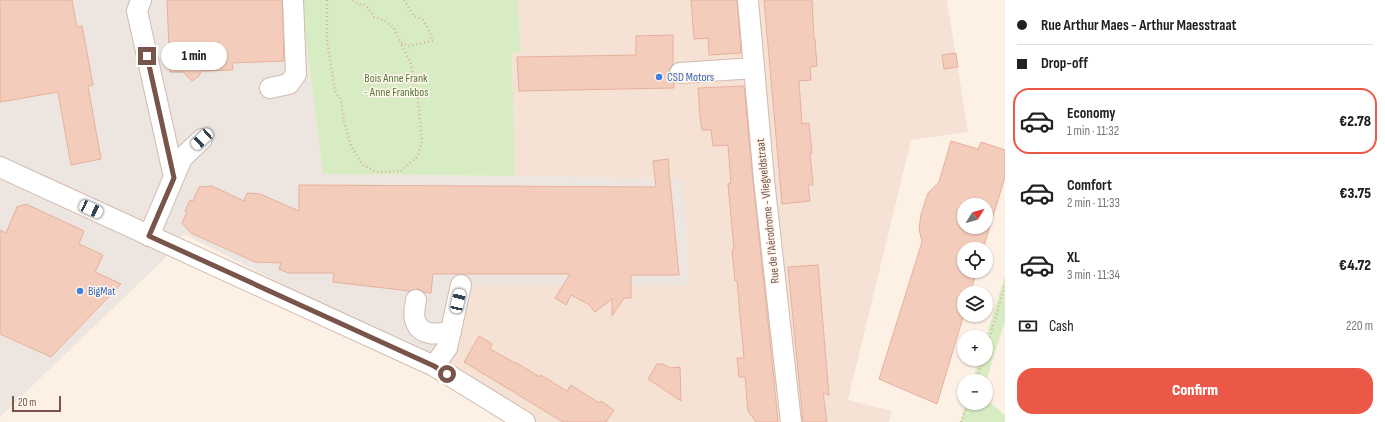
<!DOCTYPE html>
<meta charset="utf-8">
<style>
body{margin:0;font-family:"Sofia Sans Condensed",sans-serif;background:#f6f6f6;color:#202124;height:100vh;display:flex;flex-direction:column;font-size:15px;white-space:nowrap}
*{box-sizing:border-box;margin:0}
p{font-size:13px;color:#757577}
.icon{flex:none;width:22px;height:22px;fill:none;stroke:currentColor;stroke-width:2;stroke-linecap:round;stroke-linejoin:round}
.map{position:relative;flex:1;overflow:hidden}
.drawer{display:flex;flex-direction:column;background:#fff;width:380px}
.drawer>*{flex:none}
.top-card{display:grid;align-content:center;height:88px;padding:0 12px;background:#fff}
.needle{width:26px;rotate:53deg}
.fabs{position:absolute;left:957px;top:198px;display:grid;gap:8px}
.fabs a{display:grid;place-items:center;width:36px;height:36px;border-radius:50%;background:#fff;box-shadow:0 1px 3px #0004;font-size:20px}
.scale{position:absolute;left:12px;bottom:10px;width:49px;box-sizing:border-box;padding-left:4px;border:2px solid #785449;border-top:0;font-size:11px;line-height:14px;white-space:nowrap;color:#785449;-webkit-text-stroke:3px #fff6ed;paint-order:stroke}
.end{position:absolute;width:18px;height:18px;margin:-9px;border:5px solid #785449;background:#fff;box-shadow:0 0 0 2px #fff}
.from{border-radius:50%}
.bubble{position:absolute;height:28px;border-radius:14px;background:#fff;box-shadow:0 1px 3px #0004;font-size:13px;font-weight:800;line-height:28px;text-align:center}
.car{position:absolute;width:12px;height:24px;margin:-12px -6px;border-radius:5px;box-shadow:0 0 3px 1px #0007;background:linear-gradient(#fff 24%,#345 0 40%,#fff 0 76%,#345 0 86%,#fff 0)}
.top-card b{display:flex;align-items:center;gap:14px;height:38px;font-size:15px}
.top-card b+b{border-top:1px solid #e0e0e0}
.top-card i{width:10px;height:10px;background:#202124}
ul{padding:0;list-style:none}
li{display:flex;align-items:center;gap:12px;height:66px;margin:0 8px 6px;padding:0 4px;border:2px solid transparent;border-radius:16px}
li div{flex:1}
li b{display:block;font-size:15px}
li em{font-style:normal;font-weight:800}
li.on{border-color:#eb5847}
li>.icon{width:36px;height:36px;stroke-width:1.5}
.pay{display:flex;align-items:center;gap:10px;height:44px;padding:0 12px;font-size:15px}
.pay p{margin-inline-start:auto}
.button{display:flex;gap:8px;margin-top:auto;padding:8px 12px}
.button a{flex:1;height:46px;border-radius:16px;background:#eb5847;color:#fff;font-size:16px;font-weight:800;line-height:46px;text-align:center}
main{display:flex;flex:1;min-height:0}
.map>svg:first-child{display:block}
.residential{fill:#f5e2d4}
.industrial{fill:#ede5e0}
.green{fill:#d8ecc3}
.building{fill:#f4ccbc;stroke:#e7b09c;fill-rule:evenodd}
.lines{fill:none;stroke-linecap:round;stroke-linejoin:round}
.minor-casing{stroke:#d2baae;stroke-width:22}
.path{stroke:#d9af9f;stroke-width:2.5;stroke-dasharray:1 3;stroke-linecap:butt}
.minor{stroke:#fff;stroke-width:20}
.route{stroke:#785449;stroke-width:5}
.shop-dot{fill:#3f7fe0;stroke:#fff6ed;stroke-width:1.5}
.labels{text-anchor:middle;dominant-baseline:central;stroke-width:3;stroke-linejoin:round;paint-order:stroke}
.shop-label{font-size:12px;fill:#366cbe;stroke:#fff6ed;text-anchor:start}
.park-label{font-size:12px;fill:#56783e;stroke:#fff6ed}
.street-label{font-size:12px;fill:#785449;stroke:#fff6ed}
</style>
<main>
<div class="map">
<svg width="1005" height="422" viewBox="0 0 1005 422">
<rect width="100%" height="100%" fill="#fdf1e6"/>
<path class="residential" d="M518,0H947L968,132L911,140L848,400L892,411L889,422H537L448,368L475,284L689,285L683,179L515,176L512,53L521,52Z"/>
<path class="industrial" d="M0,0H301L323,174L515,176L683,179L689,286L475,284L448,368L184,234L162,261L0,417Z"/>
<path class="green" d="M301,0H518L521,52L512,53L515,176L323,174Z
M1005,276V321L1003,327L986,381H972L979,359H986V337Z
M986,399L1005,415V422H960L966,403H986Z"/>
<path class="building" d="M0,0H72L77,27L82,26L93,85L88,86L101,159L71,165L58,92L0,102Z
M167,0H282L284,61L232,63L233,70L201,71L199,76L192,81L183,72H170Z
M691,0H737L741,53L709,55L708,38L694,39Z
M764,0H812L814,39H815L817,66L810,67L811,80L799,81L802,124L809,123L812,153H810L813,185H808L810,201L782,204Z
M673,35V64L670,68L669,73L670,79L674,82V88L519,91L517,57L636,55V36Z
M956,53L958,67L944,69L942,55Z
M744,86L753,181L772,360L778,422H756L748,411L745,377H739L737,358H744L737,281H735L732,250L734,249L728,184L731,183L728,145L713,146L711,130H702L700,117L698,88Z
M951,141L978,149L981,142L1005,150V177L983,249H964V271H977L970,293H964V314L937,404L879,379L922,242L919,229L921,214L928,193L939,182ZM964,205H986V227H964Z
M668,159L679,275H631V298H624L612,316V299L595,312L588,304L571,295L566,305L555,298L570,274H433L431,293L424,292L418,289L410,291L333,282L334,273H288L279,269L281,263L255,262L191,233L182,223L187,212L185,211L190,200L193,201L199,187L212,186L244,201L247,193L260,194L299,211V185L656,187L653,161Z
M26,204L84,231L79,244L103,255L95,272L121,284L51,357L0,334V230L6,233L17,207Z
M818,265L829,395L823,393L827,422H803L788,267Z
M479,336L492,344L490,349L515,363V362L540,377L541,375L567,391L571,385L599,403L601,401L614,410L606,422H563L464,362Z
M657,364H663L670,368L680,367L681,401L648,379Z"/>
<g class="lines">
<defs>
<path id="minor" d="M141,0L137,11L174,177
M748,0L764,180L791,422
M680,73L754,68
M270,88L289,84L296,74L293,0
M0,167L434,366L525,422
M149,236L182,158L202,139
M416,300C415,306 413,314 415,320C420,337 438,334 451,332
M434,366L447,348L461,285"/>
</defs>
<use href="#minor" class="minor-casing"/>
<path class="path" d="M327,0V40L335,91L341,100L344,122L351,146L362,164L376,172L401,171L417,157L422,141L417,91L410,61L400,42
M353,0L358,4L364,5L368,8L374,17L385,21L394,28L400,42L408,46L433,41L428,28L423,20L413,15L404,0
M986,349L1005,286
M976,381L983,359
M961,422L968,403"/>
<use href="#minor" class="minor"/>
</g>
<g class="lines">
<path class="route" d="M147,56L174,178L149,236L434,366L447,374"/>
</g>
<g class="shop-dot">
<circle cx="659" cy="77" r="4"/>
<circle cx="80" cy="291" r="4"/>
</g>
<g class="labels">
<g class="shop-label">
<text x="667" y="77">CSD Motors</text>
<text x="88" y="291">BigMat</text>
</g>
<g class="park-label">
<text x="396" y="78">Bois Anne Frank<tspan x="396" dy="14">- Anne Frankbos</tspan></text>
</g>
<g class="street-label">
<text transform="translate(768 211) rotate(-96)">Rue de l'Aérodrome - Vliegveldstraat</text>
</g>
</g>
</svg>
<div class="fabs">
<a><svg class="needle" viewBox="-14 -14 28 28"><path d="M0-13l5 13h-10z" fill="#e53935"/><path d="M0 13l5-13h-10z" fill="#757577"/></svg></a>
<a><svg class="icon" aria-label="locate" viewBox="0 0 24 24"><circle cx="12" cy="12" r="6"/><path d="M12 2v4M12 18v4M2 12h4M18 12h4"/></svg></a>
<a><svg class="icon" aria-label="layers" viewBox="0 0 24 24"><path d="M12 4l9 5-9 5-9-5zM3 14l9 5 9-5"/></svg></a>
<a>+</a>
<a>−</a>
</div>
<div class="scale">20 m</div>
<i class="end from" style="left:447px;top:374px"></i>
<i class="end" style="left:147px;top:56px"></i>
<div class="bubble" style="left:161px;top:42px;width:66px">1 min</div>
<i class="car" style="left:202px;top:139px;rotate:227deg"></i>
<i class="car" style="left:91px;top:209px;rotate:115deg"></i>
<i class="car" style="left:458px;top:301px;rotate:13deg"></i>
</div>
<section class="drawer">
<div class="top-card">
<b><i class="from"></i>Rue Arthur Maes - Arthur Maesstraat</b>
<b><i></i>Drop-off</b>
</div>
<ul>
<li class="on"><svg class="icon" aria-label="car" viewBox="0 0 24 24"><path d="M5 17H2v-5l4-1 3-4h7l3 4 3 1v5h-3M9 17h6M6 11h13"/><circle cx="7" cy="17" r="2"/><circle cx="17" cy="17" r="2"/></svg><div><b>Economy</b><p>1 min · 11:32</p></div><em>€2.78</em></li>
<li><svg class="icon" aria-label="car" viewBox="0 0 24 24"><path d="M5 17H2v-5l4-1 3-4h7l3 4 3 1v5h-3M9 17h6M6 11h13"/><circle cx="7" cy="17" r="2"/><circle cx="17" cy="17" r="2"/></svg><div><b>Comfort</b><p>2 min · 11:33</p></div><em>€3.75</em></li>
<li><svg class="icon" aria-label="car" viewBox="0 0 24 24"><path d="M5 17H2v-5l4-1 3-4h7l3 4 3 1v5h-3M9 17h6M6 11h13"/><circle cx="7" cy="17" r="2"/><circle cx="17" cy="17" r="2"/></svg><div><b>XL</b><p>3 min · 11:34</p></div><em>€4.72</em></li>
</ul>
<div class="pay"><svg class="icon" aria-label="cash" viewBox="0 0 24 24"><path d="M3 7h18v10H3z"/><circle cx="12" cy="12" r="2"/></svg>Cash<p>220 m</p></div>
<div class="button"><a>Confirm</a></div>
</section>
</main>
